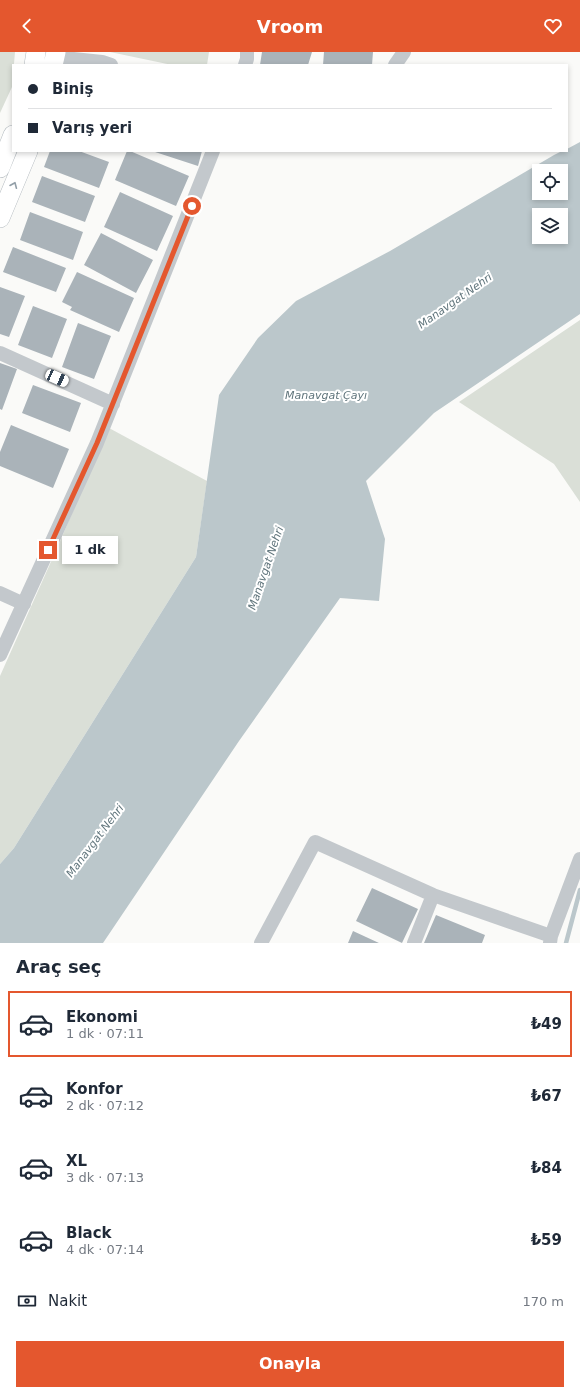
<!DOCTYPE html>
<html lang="tr">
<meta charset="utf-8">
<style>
body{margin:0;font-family:"DejaVu Sans",sans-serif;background:#f6f6f7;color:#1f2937;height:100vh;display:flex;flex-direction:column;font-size:15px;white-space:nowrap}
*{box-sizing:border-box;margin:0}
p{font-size:13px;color:#747a83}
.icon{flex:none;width:22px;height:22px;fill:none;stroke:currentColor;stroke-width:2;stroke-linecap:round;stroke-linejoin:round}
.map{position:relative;height:891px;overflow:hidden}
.panel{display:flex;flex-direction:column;background:#fff;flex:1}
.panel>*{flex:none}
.guide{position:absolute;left:12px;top:12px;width:556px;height:88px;border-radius:0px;box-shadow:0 2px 6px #0003;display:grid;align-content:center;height:88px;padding:0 16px;background:#fff}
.controls{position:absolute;left:532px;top:112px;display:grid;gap:8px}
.controls a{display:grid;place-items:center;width:36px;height:36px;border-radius:0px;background:#fff;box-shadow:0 2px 6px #0003;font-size:20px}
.end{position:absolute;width:18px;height:18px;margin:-9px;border:5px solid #e4572e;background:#fff;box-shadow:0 0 0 2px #fff}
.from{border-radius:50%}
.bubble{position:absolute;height:28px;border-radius:0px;background:#fff;box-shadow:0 2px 6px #0003;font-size:13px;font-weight:800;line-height:28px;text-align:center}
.car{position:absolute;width:12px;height:24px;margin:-12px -6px;border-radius:5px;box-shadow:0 0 3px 1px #0007;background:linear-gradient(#fff 24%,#345 0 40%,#fff 0 76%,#345 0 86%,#fff 0)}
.guide b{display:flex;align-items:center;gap:14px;height:38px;font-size:15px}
.guide b+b{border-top:1px solid #e0e1e3}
.guide i{width:10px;height:10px;background:#1f2937}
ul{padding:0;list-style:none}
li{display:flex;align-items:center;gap:12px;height:66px;margin:0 8px 6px;padding:0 8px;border:2px solid transparent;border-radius:0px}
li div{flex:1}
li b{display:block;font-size:15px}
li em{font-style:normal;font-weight:800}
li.active{border-color:#e4572e}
li>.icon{width:36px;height:36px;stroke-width:1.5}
h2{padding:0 16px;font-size:18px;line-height:48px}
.pay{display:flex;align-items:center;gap:10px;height:44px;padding:0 16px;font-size:15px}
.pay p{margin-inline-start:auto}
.action{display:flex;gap:8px;margin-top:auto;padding:8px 16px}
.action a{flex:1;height:46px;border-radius:0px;background:#e4572e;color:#fff;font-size:16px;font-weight:800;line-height:46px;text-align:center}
header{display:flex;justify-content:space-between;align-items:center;height:52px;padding:0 16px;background:#e4572e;color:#fff;font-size:18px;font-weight:800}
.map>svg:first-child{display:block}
.green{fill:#dadfd7}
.water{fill:#bbc7cb;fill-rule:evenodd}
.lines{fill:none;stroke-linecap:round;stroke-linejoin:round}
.stream{stroke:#bbc7cb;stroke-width:4.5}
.building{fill:#aab3b9}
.secondary-casing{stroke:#b3babf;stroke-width:20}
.minor{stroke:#c3c8cc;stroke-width:14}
.secondary{stroke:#fff;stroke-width:19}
.oneway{stroke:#939fa8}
.route{stroke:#e4572e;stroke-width:5}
.labels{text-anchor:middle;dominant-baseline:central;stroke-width:4;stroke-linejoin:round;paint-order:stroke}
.water-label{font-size:11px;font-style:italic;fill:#60757c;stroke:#fff}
</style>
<header><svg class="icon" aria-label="back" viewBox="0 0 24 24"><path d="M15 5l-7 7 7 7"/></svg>Vroom<svg class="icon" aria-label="heart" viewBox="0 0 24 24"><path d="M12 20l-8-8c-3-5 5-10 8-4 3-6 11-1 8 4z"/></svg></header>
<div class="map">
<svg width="580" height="891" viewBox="0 0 580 891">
<rect width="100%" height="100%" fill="#fafaf8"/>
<path class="green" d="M0,0H15L12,35L0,61Z
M110,0H209L207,13H172Z
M580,268V450L554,412L459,350Z
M109,376L207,429L196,505L14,796L0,812V624L54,503Z"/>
<path class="water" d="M580,90V262L434,361L366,429L385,487L379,549L340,546L239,689L103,891H0V812L14,796L196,505L219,343L258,286L296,249L390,199L554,103L562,99H567V97ZM539,119H561V141H539ZM539,163H561V185H539Z"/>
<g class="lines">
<path class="stream" d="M566,891L580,838"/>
</g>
<path class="building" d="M262,0H312L308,13H260Z
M324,0H373L372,13H323Z
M50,99H79L109,110L99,136L44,115Z
M127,99H130L189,124L176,154L115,128Z
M152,99H202L198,114Z
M42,124L95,144L85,170L32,150Z
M120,140L173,164L157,199L104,175Z
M30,160L83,180L73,208L20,188Z
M101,181L153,208L136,241L84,213Z
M13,195L66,216L56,240L3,220Z
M77,220L134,246L119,280L70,258L72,255L62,250Z
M0,235L25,244L9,285L0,282Z
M33,254L67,267L52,306L18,293Z
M78,271L111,284L94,327L62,315Z
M0,311L17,317L2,358L0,357Z
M33,333L81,351L70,380L22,361Z
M11,373L69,397L53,436L0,414V400Z
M372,836L418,857L402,891L356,869Z
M436,863L485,883L482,891H424Z
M353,879L379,891H348Z"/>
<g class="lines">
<defs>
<path id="secondary" d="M34,13L36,0
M53,13L56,0
M0,116L13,83
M0,166L28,99"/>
</defs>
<use href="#secondary" class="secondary-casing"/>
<path class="minor" d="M55,5L102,10L111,13
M245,13L247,7V0
M395,13L404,0
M0,301L113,352
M0,541L24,552
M0,603L97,391L213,99
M261,891L315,790L433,843L551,884
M414,891L433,843
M550,891L551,884L580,807"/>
<use href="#secondary" class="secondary"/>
</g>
<defs><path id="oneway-chevron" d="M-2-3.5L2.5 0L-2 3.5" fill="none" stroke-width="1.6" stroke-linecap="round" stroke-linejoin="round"/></defs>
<use class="oneway" href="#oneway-chevron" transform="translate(14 133) rotate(-67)"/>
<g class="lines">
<path class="route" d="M48,498L97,391L192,154"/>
</g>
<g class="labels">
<g class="water-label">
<text transform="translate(455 249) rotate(-35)">Manavgat Nehri</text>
<text x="326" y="343">Manavgat Çayı</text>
<text transform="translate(266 516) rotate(-71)">Manavgat Nehri</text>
<text transform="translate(95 789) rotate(-53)">Manavgat Nehri</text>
</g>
</g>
</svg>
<div class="controls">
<a><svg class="icon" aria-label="locate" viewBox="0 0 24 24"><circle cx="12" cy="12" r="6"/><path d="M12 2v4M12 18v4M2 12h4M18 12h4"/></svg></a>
<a><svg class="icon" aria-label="layers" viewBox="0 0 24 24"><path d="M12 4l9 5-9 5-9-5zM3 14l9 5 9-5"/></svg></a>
</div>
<i class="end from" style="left:192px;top:154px"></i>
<i class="end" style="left:48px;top:498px"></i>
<div class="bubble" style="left:62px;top:484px;width:56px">1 dk</div>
<i class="car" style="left:57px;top:326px;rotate:114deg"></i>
<div class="guide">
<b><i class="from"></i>Biniş</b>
<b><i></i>Varış yeri</b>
</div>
</div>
<section class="panel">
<h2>Araç seç</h2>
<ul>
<li class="active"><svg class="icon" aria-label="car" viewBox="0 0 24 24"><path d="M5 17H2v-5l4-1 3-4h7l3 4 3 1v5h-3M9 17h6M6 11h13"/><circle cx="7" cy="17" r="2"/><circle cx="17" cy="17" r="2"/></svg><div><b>Ekonomi</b><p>1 dk · 07:11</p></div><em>₺49</em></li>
<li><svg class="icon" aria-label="car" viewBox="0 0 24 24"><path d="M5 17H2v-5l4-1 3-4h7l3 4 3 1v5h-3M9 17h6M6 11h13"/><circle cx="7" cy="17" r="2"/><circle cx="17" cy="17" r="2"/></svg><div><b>Konfor</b><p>2 dk · 07:12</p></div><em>₺67</em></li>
<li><svg class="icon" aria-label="car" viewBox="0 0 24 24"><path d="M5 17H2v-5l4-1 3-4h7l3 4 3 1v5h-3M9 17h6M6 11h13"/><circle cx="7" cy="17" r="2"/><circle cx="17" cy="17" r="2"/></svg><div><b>XL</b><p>3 dk · 07:13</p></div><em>₺84</em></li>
<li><svg class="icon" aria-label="car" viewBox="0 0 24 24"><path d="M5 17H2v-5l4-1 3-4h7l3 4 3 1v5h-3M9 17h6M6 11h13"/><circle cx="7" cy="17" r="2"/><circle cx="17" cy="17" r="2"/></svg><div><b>Black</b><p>4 dk · 07:14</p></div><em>₺59</em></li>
</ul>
<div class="pay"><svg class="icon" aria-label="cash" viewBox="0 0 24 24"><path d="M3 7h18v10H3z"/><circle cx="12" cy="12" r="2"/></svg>Nakit<p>170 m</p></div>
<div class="action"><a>Onayla</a></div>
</section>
